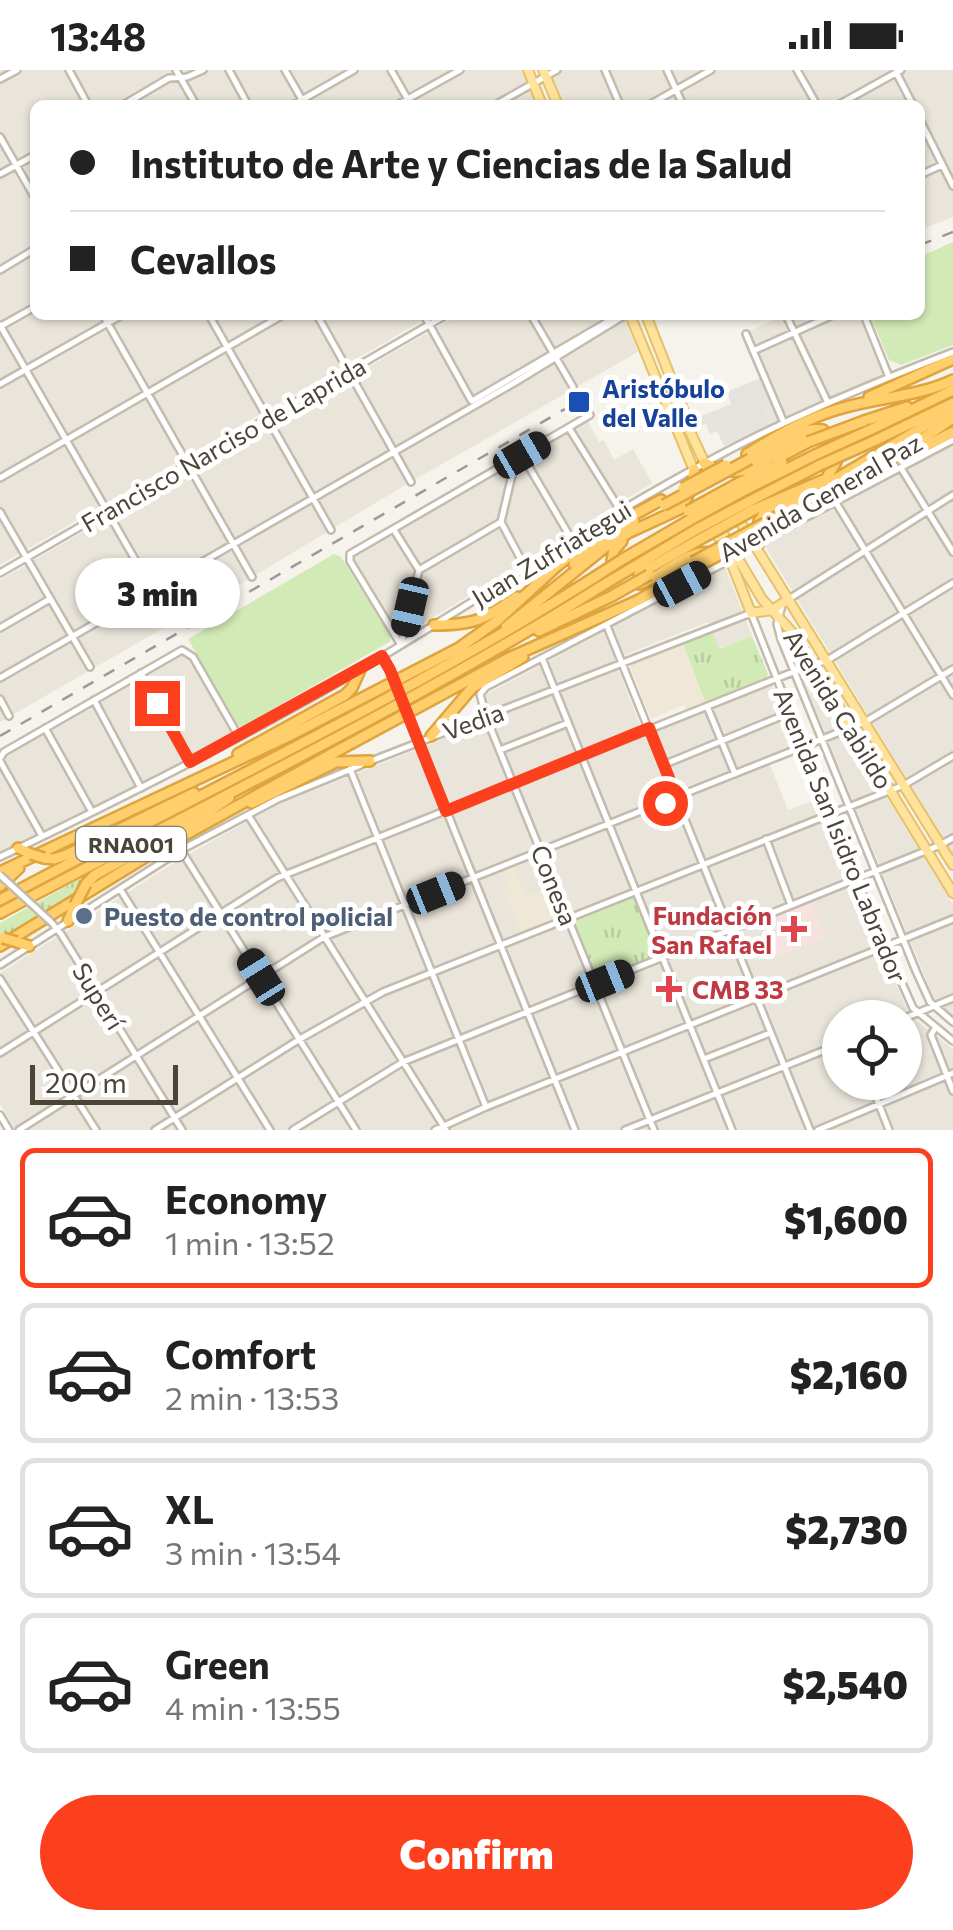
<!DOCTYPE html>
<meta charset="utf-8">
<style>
body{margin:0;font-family:Commissioner,sans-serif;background:#f6f6f6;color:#222;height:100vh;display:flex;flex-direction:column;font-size:38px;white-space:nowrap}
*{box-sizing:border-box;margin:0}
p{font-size:32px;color:#767676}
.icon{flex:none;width:55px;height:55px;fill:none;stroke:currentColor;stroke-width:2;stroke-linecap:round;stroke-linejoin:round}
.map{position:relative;height:1060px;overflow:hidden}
.side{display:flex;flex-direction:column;background:#fff;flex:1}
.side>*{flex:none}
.guide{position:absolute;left:30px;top:30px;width:895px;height:220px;border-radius:15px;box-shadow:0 2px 8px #0004;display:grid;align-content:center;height:220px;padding:0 40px;background:#fff}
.fabs{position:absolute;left:822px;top:930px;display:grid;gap:20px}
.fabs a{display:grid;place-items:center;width:100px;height:100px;border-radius:50%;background:#fff;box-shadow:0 2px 8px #0004;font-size:50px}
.scale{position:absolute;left:30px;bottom:25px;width:148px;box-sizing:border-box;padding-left:10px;border:5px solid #4b4439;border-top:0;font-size:28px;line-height:35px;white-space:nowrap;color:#4b4439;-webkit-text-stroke:8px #fff;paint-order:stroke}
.end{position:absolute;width:45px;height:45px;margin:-22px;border:12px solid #fc3f1d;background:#fff;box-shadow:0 0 0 5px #fff}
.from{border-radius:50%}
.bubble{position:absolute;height:70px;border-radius:35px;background:#fff;box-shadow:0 2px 8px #0004;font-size:32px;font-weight:800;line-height:70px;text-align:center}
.car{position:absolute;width:30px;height:60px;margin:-30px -15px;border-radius:12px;box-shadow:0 0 8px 2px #0007;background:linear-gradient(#222 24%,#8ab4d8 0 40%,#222 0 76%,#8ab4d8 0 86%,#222 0)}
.guide b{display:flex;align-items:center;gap:35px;height:95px;font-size:38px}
.guide b+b{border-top:2px solid #e0e0e0}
.guide i{width:25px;height:25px;background:#222}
ul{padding:18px 0 0;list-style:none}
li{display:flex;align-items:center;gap:30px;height:140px;margin:0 20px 15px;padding:0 20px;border:5px solid #e0e0e0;border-radius:15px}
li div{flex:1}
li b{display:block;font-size:38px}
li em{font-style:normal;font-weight:800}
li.on{border-color:#fc3f1d}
li>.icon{width:90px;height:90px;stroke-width:1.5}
.primary-button{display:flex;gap:20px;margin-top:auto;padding:20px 40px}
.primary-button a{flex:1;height:115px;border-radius:60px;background:#fc3f1d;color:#fff;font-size:40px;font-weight:800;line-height:115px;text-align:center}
.status{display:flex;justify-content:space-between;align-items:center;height:70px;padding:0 50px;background:#fff;direction:ltr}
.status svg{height:28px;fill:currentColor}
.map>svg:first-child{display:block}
.residential{fill:#eae5da;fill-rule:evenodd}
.industrial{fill:#e6e2dd}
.education{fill:#efe8d6}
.medical{fill:#f6e3e0}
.grass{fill:url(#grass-tufts)}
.pitch{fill:#d2eab5}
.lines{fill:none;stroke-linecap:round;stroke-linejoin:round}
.highway-tunnel{stroke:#d4d0c8;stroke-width:9;stroke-dasharray:9 4.5;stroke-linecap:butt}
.minor-casing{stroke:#c2bbae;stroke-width:10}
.major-casing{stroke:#e6c16a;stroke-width:12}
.highway-casing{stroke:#e0a43c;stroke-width:14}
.minor{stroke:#fff;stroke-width:5}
.major{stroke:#ffe39c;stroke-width:8}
.highway{stroke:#ffcf6e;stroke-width:9}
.rail{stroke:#9a9a9a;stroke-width:2.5;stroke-dasharray:12 12;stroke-linecap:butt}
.minor-bridge-casing{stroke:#c2bbae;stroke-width:10;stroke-linecap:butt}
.highway-bridge-casing{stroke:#e0a43c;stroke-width:14;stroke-linecap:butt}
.minor-bridge{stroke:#fff;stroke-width:5}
.highway-bridge{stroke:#ffcf6e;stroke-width:9}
.route{stroke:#fc3f1d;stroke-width:12}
.transit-dot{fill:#1a4fb4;stroke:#fff;stroke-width:4}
.service-dot{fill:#5c6f8a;stroke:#fff;stroke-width:4}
.health-dot{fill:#e0444e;stroke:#fff;stroke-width:4}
.labels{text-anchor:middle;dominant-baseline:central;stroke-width:10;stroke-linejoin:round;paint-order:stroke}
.shield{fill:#fff;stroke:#817c74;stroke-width:2.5}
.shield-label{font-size:22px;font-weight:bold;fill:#4b4439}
.transit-label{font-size:25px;font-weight:bold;fill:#164399;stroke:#fff;text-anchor:start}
.street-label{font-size:25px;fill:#4b4439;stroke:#fff}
.health-label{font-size:25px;font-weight:bold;fill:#be3a42;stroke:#fff;text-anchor:end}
.service-label{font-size:25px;font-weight:bold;fill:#4e5e75;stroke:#fff;text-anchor:start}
</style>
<div class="status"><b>13:48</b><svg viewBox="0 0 49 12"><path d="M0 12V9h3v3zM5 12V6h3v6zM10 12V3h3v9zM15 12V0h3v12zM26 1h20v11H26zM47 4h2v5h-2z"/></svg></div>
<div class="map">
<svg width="953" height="1060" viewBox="0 0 953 1060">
<defs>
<pattern id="grass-tufts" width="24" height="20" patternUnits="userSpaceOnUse" patternTransform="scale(2.5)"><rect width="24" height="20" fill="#d2eab5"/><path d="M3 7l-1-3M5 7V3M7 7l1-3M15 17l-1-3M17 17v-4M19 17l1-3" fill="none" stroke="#b6ca9c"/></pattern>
</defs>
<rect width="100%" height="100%" fill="#f6f3ec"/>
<path class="residential" d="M0,0H523L538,35H35V245H432L0,495Z
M549,0H898L835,35H563Z
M906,0H953V147L920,160V35H842Z
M458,245H623L638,282L407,414L249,509L0,652V510Z
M785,245H861L885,304L770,355L764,341L781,333L749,261Z
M586,348L599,372L604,370L614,390L633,379L652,413L413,560L396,558L355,490L354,484Z
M953,375V784L764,475Z
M725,497L752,566L718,579L708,552L614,589L644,665L772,616L796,675L767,687L788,740L817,729L848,807L908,941L915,949L953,979V1060H16L0,1034V903L177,791L264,742L292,729L492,650L486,628L487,624ZM840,948H905V1012H840Z
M186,580L233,666L89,743L0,785V694L7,684Z
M806,604L812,606L953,835V945L934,929L803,609Z"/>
<path class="industrial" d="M760,308L773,337L764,341L770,355L724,376L717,361L710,364L706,354L696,357L694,349L731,334L727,322Z"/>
<path class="education" d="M683,573L705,632L686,640L684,635L651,649L630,597L632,593Z
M514,796L526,826L551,817L561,843L559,847L520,861L503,819L509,816L503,801Z"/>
<path class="medical" d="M810,833L826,867L776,887L762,851Z"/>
<path class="grass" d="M712,561L719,579L752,566L768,604L766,609L705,632L683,573Z
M100,798L80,821L6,866L0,864V853Z
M633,826L659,886L597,910L572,850Z"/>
<path class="pitch" d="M953,172V275L901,295L889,290L870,245H920V187Z
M334,484L341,487L391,567L389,572L242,657L237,655L188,569Z"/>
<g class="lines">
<path class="highway-tunnel" d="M606,494L613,512L629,520"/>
<defs>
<path id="minor" d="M69,0L88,35
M176,0L196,35
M229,0L248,35
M285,0L305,35
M391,0L411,35
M605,0L620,35
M667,0L683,35
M797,0L817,35
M896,2L913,35
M0,9L17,0
M123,35L169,8L187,7L203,0
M293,35L354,0
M397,35L460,0
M495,35L557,0
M649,35L711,0
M838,35L901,0
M920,50L953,116
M0,67L35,128
M0,104L35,85
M920,105L942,95
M0,200L35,179
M103,245L252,507
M209,245L331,460
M317,245L411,412
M424,245L471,330
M531,245L573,317
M786,245L828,333
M864,245L889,307
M0,255L171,552
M1,256L35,237
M746,264L784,353
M753,281L833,245
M0,314L122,245
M472,331L619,245
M569,358L620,440
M522,385L572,470
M901,398L953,482
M0,408L283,245
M835,431L953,625
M0,442L90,597
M501,452L526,499
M394,460L419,500
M761,471L953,370
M0,503L446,245
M789,529L953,425
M782,535L777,554L781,569L916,901L930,932L953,952
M607,556L810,1060
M0,558L50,529
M401,575L350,491V484L590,345
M401,575L419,500L501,452L516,388
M542,588L732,1060
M141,603L190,692
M0,608L514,313L625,245
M0,629L9,646
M94,630L141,718
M707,636L735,704
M412,655L575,1060
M45,658L92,742
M500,680L568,653
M0,688L4,682L182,580L193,587L239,667
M0,691L42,766
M371,691L751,543L856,809L913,938L953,971
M663,695L789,643
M350,699L486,1037
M248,745L446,1060
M766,769L791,835
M181,780L356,1060
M0,787C119,730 237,671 351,605C469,536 583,459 703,394C783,350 868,315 953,282
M120,819L270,1060
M51,852L61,864L182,1060
M0,895L181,780L278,729L361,695
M0,909L96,1060
M905,948L953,928
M936,957L931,965L953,1021
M0,983L277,808L813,594L826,591L953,513
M704,989L770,963
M870,1012L889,1060
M0,1045L9,1060
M19,1060L324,867L865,652L953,599
M155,1060L300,969L383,922L904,715L953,686
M293,1060L403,992L938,776L953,768
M435,1060L486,1037L953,849
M625,1060L840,974
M654,1060L486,647L480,624L486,617L730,490
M818,1060L953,1003"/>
<path id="major" d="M528,0L542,35
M543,0L558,35
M630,245L695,403
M646,245L683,339L688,357L707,398
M739,450L953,795
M721,460L762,529L792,562L817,601L953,823
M716,463L728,484L751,543L772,540L789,529"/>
<path id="highway" d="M869,327L953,289
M864,351L907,337
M872,359L953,320
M876,370L953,333
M747,384C778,365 810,346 846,337C882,327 919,326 953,310
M907,386L953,362
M750,389C772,377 797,356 823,360
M776,389L808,372
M704,393L711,396
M732,401C762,404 784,368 814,365
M693,407L694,399
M739,413L782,392
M743,421L815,385
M748,432L820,395
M753,440L826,409L836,392
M780,445L844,412
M783,451C843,421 898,386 953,348
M759,473V451L766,441L834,410L953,339
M623,489L690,450
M612,490L614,480L622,471
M574,494L614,462L634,451
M630,499L697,459
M639,504L702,468
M639,514C664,507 686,478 713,483
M434,555C474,555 484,550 517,527
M506,557L604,478L628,463L680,439L688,425
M539,561L612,526
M431,666L472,618L523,587
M238,684L345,625L352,618L360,600
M252,733L336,692L370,691
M18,778L31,784
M44,788L54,789L66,785L194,723
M0,802L289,666L459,578L497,551L557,496L593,467L661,430
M86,814L95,805L208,742L229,728
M0,816L19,798
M0,830C199,724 404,628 595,507
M0,843C201,736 407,638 600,517
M68,851L75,835
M17,872L29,876
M0,876L152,783L337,681L511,587L639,530L696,497"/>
</defs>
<use href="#minor" class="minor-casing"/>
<use href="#major" class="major-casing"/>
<use href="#highway" class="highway-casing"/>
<use href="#minor" class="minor"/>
<use href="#major" class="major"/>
<use href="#highway" class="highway"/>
<path class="rail" d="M920,175L953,162
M0,666L565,339"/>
<defs>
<path id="minor-bridge" d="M390,600L412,655
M0,805L51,852"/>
<path id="highway-bridge" d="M808,372L864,351
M815,385L872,359
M820,395L876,370
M683,418L726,395
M664,435L750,389
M688,441L739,413
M690,450L743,421
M697,459L748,432
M702,468L753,440
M693,492L780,445
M696,497L783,451
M595,507L623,489
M600,517L630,499
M612,526L649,505
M31,784L44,788
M75,835L86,814
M3,868L17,872"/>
</defs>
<use href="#minor-bridge" class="minor-bridge-casing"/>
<use href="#highway-bridge" class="highway-bridge-casing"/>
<use href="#minor-bridge" class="minor-bridge"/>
<use href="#highway-bridge" class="highway-bridge"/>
</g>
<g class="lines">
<path class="route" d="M157,633L190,692L382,586L390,600L446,741L649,658L677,728L665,733"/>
</g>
<rect class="transit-dot" x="567" y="320" width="24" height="24" rx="5"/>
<circle class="service-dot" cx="84" cy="846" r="10"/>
<g class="health-dot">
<path d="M789 844h10v10h10v10h-10v10h-10v-10h-10v-10h10z"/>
<path d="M664 904h10v10h10v10h-10v10h-10v-10h-10v-10h10z"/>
</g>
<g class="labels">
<rect class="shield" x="76" y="757" width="110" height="34" rx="8"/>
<g class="shield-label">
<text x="131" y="774">RNA001</text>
</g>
<g class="transit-label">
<text x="602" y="318">Aristóbulo<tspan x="602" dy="29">del Valle</tspan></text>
</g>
<g class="street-label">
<text transform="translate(223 374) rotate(-30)">Francisco Narciso de Laprida</text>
<text transform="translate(820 427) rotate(-30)">Avenida General Paz</text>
<text transform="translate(551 483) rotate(-31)">Juan Zufriategui</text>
<text transform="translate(839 639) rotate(58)">Avenida Cabildo</text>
<text transform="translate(473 651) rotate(-20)">Vedia</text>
<text transform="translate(841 765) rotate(68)">Avenida San Isidro Labrador</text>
<text transform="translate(555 815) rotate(68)">Conesa</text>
<text transform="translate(99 926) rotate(58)">Superí</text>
</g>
<g class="health-label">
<text x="772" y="845">Fundación<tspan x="772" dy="29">San Rafael</tspan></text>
<text x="692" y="919" text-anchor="start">CMB 33</text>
</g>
<g class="service-label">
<text x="104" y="846">Puesto de control policial</text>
</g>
</g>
</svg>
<div class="fabs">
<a><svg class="icon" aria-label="locate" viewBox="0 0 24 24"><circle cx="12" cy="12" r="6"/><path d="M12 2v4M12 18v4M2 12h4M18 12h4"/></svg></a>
</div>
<div class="scale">200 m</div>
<i class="end from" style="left:665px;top:733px"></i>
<i class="end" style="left:157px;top:633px"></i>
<div class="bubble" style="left:75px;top:488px;width:165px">3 min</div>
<i class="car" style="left:522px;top:385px;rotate:60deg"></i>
<i class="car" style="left:682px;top:514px;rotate:62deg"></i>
<i class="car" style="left:410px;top:537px;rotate:193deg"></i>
<i class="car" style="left:436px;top:823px;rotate:68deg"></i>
<i class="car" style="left:261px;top:907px;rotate:328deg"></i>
<i class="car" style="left:605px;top:911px;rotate:68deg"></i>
<div class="guide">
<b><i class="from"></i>Instituto de Arte y Ciencias de la Salud</b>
<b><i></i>Cevallos</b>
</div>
</div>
<section class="side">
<ul>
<li class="on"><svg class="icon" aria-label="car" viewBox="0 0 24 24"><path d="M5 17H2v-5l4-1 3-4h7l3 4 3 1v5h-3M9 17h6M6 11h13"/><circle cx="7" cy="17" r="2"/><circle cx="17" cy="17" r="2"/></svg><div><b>Economy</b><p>1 min · 13:52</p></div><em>$1,600</em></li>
<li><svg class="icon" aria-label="car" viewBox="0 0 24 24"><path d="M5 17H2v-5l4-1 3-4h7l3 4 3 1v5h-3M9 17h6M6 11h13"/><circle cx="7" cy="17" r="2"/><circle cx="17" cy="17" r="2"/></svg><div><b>Comfort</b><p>2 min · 13:53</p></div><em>$2,160</em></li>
<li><svg class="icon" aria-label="car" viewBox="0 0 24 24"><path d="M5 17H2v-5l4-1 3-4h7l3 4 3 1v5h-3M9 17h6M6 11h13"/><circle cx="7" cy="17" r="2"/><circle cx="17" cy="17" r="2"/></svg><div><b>XL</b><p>3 min · 13:54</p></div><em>$2,730</em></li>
<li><svg class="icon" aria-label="car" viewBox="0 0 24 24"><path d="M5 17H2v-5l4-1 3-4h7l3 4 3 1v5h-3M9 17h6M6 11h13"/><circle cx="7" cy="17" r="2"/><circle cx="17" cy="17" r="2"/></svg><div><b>Green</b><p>4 min · 13:55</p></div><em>$2,540</em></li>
</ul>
<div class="primary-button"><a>Confirm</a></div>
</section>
